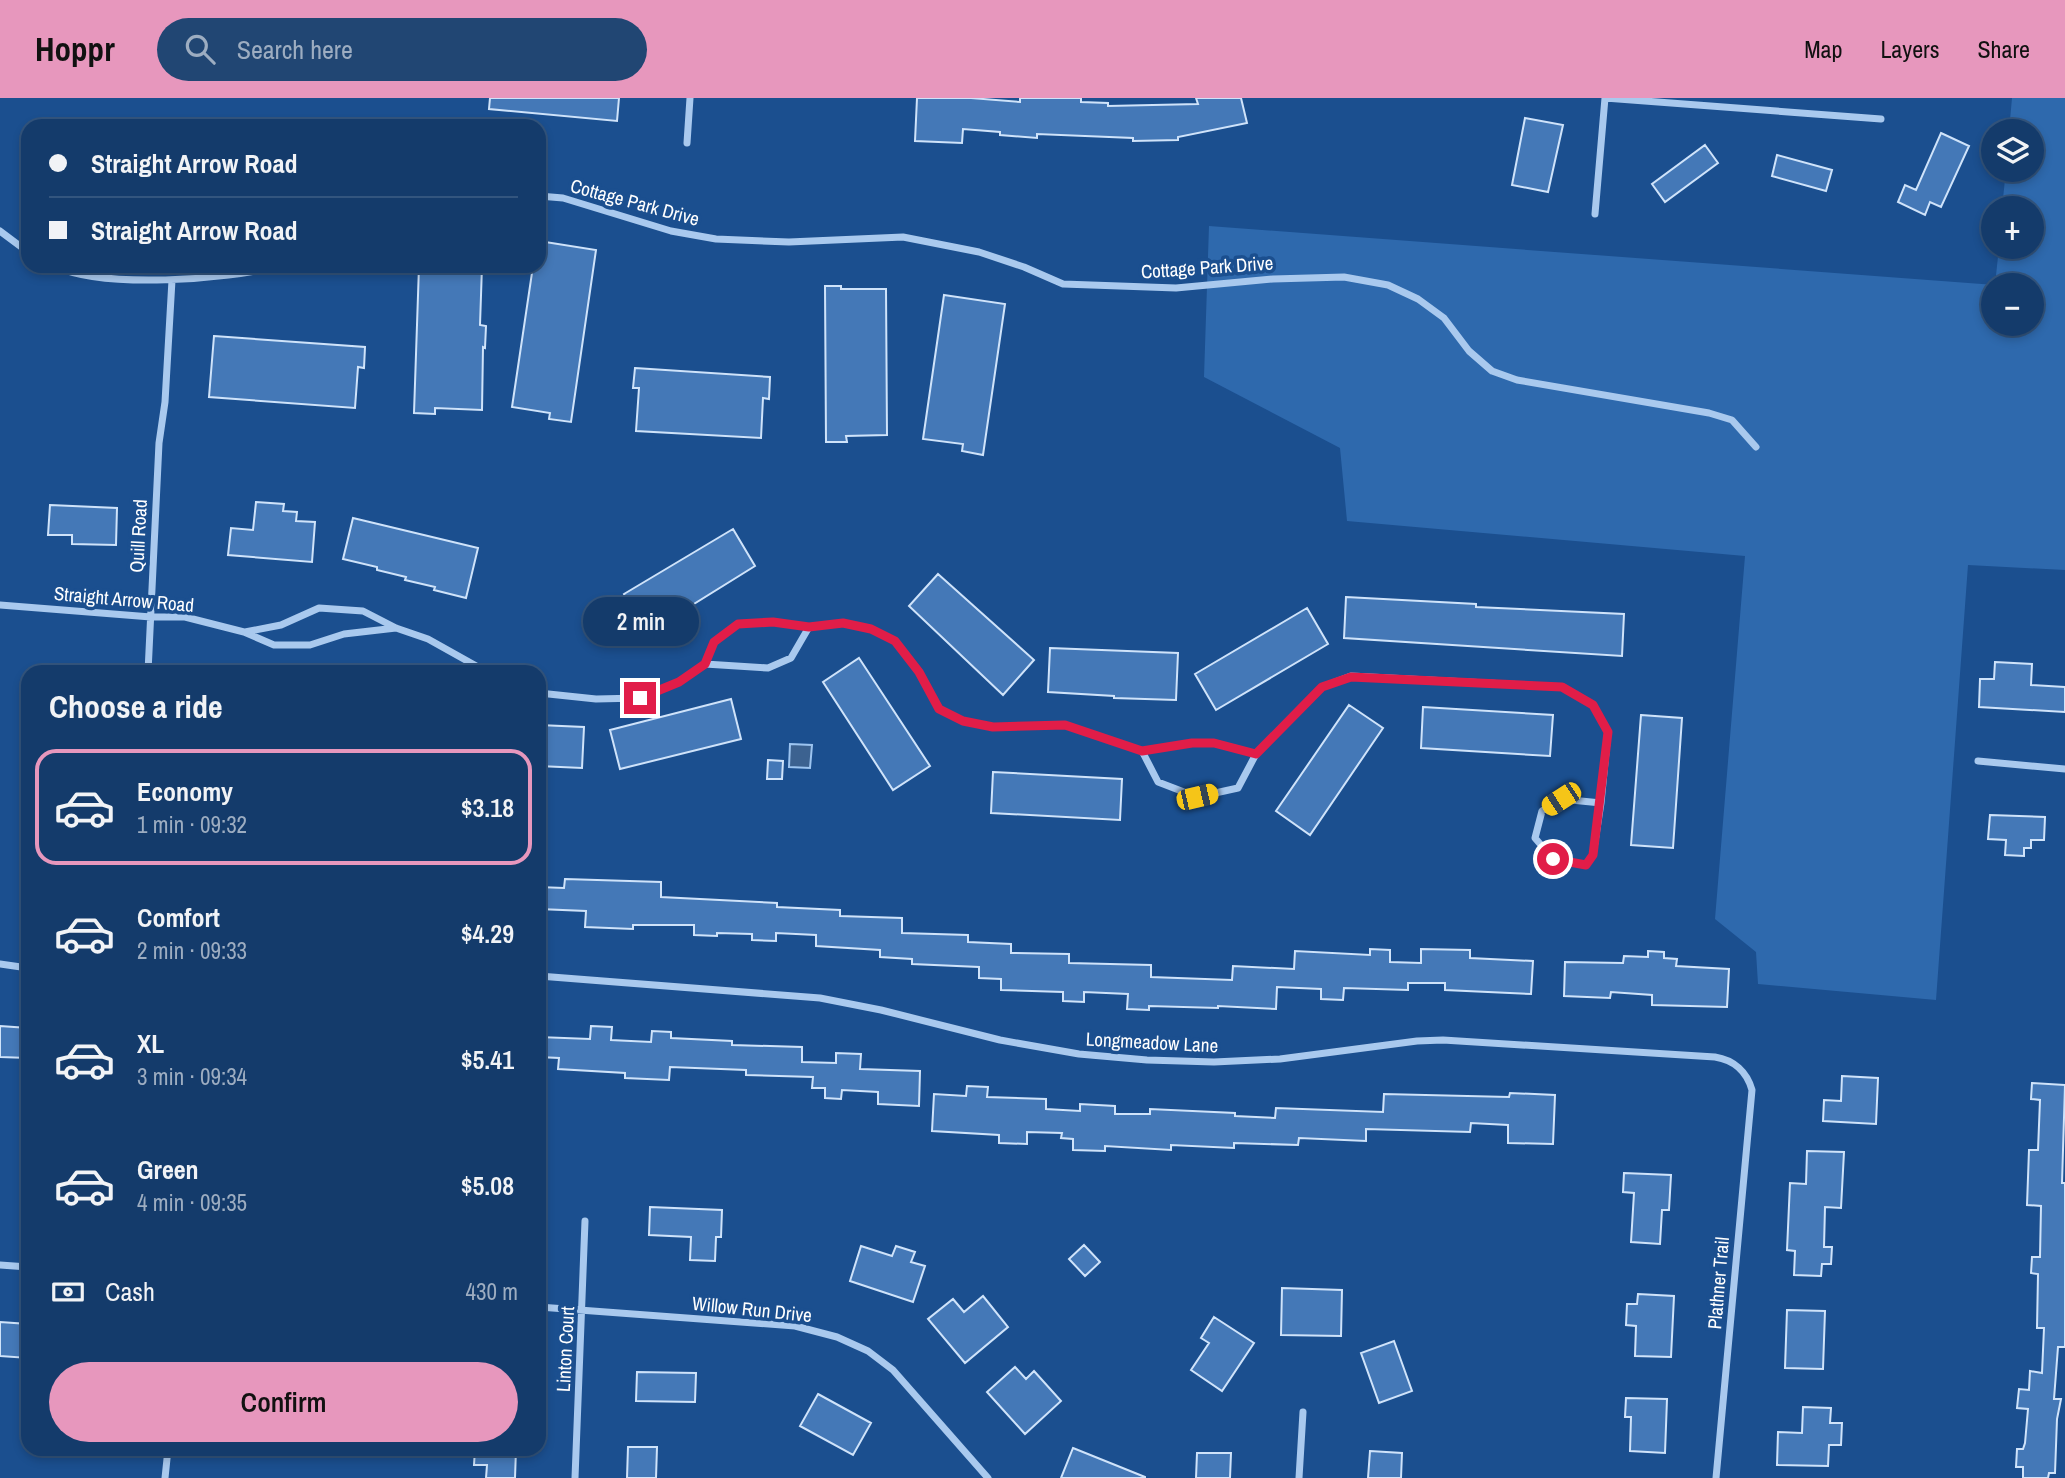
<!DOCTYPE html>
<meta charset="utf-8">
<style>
body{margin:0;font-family:"Archivo Narrow",sans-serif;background:#214673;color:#f1f3f6;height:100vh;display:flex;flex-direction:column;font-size:26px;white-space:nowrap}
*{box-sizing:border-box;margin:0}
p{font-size:23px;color:#9dadc1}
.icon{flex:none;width:38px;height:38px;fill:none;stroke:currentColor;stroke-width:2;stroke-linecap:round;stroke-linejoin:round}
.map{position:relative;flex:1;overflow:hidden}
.sheet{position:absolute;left:21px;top:567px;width:525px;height:791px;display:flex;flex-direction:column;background:#143b6b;border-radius:21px;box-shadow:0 4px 10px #0003,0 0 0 2px #33557e}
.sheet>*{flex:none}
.guide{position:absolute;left:21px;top:21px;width:525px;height:154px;border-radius:21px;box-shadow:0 4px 10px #0003,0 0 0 2px #33557e;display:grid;align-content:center;height:154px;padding:0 28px;background:#143b6b}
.fabs{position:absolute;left:1981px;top:21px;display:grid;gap:14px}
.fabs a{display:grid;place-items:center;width:63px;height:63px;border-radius:50%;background:#143b6b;box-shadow:0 4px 10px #0003,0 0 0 2px #33557e;font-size:35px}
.end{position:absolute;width:32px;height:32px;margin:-16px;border:9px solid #e11d48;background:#fff;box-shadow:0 0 0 4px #fff}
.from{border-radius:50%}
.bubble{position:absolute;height:49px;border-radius:24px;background:#143b6b;box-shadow:0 4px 10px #0003,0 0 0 2px #33557e;font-size:23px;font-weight:600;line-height:49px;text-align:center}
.car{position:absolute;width:21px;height:42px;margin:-21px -10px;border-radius:9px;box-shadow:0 0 5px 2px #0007;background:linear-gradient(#f5c518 24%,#345 0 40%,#f5c518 0 76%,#345 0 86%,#f5c518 0)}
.guide b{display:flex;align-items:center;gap:24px;height:66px;font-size:26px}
.guide b+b{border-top:2px solid #33557e}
.guide i{width:18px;height:18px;background:#f1f3f6}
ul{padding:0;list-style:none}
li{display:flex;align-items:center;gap:21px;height:116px;margin:0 14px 10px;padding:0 14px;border:4px solid transparent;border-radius:21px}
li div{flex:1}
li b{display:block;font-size:26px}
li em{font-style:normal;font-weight:600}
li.on{border-color:#e797bd}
li>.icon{width:63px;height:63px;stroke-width:1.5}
h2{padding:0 28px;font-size:32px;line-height:84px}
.pay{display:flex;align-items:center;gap:18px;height:77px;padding:0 28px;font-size:26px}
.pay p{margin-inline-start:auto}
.primary-button{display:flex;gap:14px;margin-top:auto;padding:14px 28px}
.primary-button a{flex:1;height:80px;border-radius:42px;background:#e797bd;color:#111;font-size:28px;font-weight:600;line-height:80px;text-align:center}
header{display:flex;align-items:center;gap:42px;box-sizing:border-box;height:98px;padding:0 35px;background:#e797bd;color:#111}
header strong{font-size:33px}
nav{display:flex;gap:38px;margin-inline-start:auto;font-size:24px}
.search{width:490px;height:63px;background:#214673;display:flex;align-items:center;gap:18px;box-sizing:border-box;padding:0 24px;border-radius:38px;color:#9dadc1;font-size:26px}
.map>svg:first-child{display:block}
.green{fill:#2e69ad;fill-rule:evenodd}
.water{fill:#3c6290;stroke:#9cc4f0;stroke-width:2}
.building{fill:#4478b7;stroke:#cfe3fa;stroke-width:2}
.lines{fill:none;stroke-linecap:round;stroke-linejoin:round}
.street{stroke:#a9c9ee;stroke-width:7}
.route{stroke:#e11d48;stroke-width:9}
.labels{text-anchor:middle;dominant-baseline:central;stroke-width:7;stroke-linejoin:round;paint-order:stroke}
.street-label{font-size:19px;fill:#fff;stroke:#1b4f8f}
</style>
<header>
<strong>Hoppr</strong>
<div class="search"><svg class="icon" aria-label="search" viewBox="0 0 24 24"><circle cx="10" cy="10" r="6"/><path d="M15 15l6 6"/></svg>Search here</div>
<nav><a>Map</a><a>Layers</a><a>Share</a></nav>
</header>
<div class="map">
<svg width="2065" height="1380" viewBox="0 0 2065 1380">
<rect width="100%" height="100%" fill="#1b4f8f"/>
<path class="green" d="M2012,0H2065V472L1968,467L1936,902L1758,886L1756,854L1715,821L1745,458L1347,423L1340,350L1204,279L1209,128L1995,187L1999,149H2032V110H2002L2006,72H2032V33H2009ZM1993,187H2032V226H1993Z"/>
<path class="water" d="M790,646L812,647L810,670L789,669Z"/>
<path class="building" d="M490,0H619L617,23L489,11Z
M917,0H971L1020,4V0H1081V4L1108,5V8L1198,6L1196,0H1241L1247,25L1178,39V42L1133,43V40L1037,36V40L1000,37V34L963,31L962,45L915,43Z
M1525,20L1563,27L1548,94L1512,87Z
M1941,35L1969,48L1941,109L1930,104L1925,117L1898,104L1905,87L1916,92Z
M1705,47L1718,65L1665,104L1652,86Z
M1777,57L1832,72L1826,93L1772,78Z
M539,143L596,152L571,324L549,321L550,315L512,309L533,168H539Z
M419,168H482L480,227L486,228L485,250L483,249L482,312L435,310V316L414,315Z
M825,188H841V191H886L887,337L846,338L847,344H826Z
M944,197L1005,206L983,357L962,353L963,346L923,341Z
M214,238L365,249L364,270L358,269L355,310L209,299Z
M635,270L770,279L769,301L763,300L761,340L636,333L639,290H633Z
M256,404L284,406L283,413L297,414L296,423L315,424L312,464L228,457L231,430L253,432Z
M50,407L117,410L116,447L72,446V437H48Z
M353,420L478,450L466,500L434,492L435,489L405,482L406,479L377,472V469L343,461Z
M733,431L755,468L647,535L624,496Z
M938,476L1034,562L1003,597L909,508Z
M1346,499L1476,506V509L1624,516L1622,558L1344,540Z
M1307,510L1328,546L1216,612L1195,576Z
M1050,550L1178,555L1176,602L1114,600V598L1048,594Z
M859,560L930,668L893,692L823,584Z
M1995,564L2032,566L2031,587L2065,589V614L1979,609L1980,581H1994Z
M731,601L741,641L620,671L610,632Z
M1349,607L1383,630L1310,737L1276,713Z
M1423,609L1553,617L1550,658L1421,650Z
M1641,617L1682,620L1673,750L1631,747Z
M539,627L584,629L582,670L539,668Z
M768,662L783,663L782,681H767Z
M993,674L1122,681L1120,722L991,715Z
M1990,717L2045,719L2044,742H2031V750H2024V758L2005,757L2006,742L1988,741Z
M565,781L661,784V799L777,805V809L840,812V818L902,820V835L968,837V844L1011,846V855L1069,856V865L1151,867V879L1232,882L1233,868L1294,871L1295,853L1370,857V851L1390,852V864L1421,865V851L1470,852V860L1533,863L1531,896L1445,892V885H1408V892L1344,890L1343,902L1321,901V891L1277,889L1276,911L1218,908V910L1149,908V912L1127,911L1128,896L1084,894V904L1063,903V894L1001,892V881L979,880V869L912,866V861L880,859V852L816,848V837L776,835V843L752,842V836L717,835V838L694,837V827H633V831L585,829L586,813L539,811V789L564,790Z
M1648,853L1664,854V860L1677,861L1676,868L1729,871L1727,909L1652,907V897L1611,894L1610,900L1564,898L1565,864L1623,865L1624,858L1648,859Z
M0,928L28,930V960L0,959Z
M591,928L612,929L611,942L651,944L652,933L671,934V940L732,943V947L802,949V964L836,965V955L861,956L860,971L920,973L919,1008L878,1006V994L842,992L841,1001L825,1000V990H812L813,979L746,977V972L670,969L669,982L625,980V975L558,971L559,960L539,959V939L590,941Z
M1842,978L1878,980L1876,1026L1823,1023L1824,1002L1841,1003Z
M2032,985L2065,987L2062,1085H2065V1249H2058L2054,1301H2061L2057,1321L2055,1375H2049L2048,1380H2023V1369H2016L2017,1351H2023L2025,1345L2028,1311L2017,1310L2019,1291L2029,1292L2030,1273L2042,1275L2044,1230H2037L2038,1176L2031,1175L2032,1159H2040L2041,1108L2027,1107L2029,1052H2038L2040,1002L2031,1001Z
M967,988L988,989L987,999L1046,1001V1011L1080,1013V1006L1115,1008V1016H1150V1011L1235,1015V1018L1275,1020L1276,1010L1383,1014L1384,996L1509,999L1510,995L1555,997L1553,1046L1508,1045V1027L1471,1025L1470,1034L1366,1031V1043L1299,1040L1298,1047L1234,1045V1050L1171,1047V1052L1105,1048V1053L1073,1052V1041L1061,1040L1062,1035L1027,1034V1046L999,1045V1037L932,1033L934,996L966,998Z
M1807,1053L1844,1054L1841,1110L1825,1109L1824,1149H1832L1831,1166H1822L1821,1178L1794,1177L1795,1153L1787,1152L1790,1085L1806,1086Z
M1624,1075L1671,1077L1669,1112H1662L1660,1146L1631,1144L1634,1095L1623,1094Z
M650,1109L722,1112L721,1139H716L715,1163L690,1162L691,1139L649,1137Z
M1084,1147L1100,1164L1085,1178L1069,1161Z
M861,1148L892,1158L896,1148L915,1154L911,1164L925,1168L913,1204L850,1183Z
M1282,1190L1342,1192L1341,1238L1281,1237Z
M1638,1196L1674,1198L1671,1259L1635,1258L1636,1228L1626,1227L1627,1206H1637Z
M983,1198L1008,1229L965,1265L928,1221L953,1201L964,1214Z
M1787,1212L1825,1213L1823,1271L1785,1270Z
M1214,1219L1254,1245L1222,1293L1191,1272L1209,1245L1201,1240Z
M0,1224L28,1226V1260L0,1258Z
M1394,1243L1412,1293L1379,1305L1361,1255Z
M1015,1269L1026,1281L1034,1273L1061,1303L1025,1336L987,1294Z
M637,1274L696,1275L695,1304L636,1303Z
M818,1296L871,1325L853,1357L800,1328Z
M1626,1300L1667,1301L1665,1355L1630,1353L1631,1319H1625Z
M1803,1309L1831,1310L1830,1325H1842L1841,1347H1829L1828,1368L1777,1367L1778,1334L1802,1335Z
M628,1349H657L656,1380H627Z
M1073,1350L1145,1379V1380H1061Z
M475,1351H516L515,1380H486L487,1367H474Z
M1370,1353L1402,1355L1401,1380H1368Z
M1197,1355H1231L1230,1380H1196Z"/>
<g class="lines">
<path class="street" d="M1605,0L1881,21
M687,45L690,0
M539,98L563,100L671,133L716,141L789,144L903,139L979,154L1024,169L1063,186L1176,190L1273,181L1344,179L1388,187L1418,201L1444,220L1469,253L1492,273L1517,282L1709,315L1732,322L1756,349
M1595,116L1605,0
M0,133L28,154
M55,168C103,191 227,182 278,168
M0,507L151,519H185L244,534L274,547H310L344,536L396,530
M245,534L281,527L319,510L363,513L396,530L428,541L487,574
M705,566L768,570L791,560L809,529
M148,574L159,345L165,304L172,182
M539,595L596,601L640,600L679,584L705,566L714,544L738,526L773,524L809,529L843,525L871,531L895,543L919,574L939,611L963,623L993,629L1065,627L1142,653L1192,645H1214L1256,656
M1142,653L1158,684L1197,699L1238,690L1256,656L1322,589L1351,578L1562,589L1593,607L1608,634L1601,705L1561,701L1542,713L1535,740L1553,761L1586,767L1593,757L1601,705
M1978,663L2065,671
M0,866L28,870
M539,878L820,900L881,912L1000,942L1079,956L1147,962L1214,964L1280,961L1417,943L1443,942L1715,959C1734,962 1747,974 1752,992L1716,1380
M0,1167L28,1169
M539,1209L795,1228L837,1239L868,1253L893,1272L988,1380
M165,1380L168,1351
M575,1380L585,1123
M1299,1380L1303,1314"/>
</g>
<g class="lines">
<path class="route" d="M640,600L679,584L705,566L714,544L738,526L773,524L809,529L843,525L871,531L895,543L919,574L939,611L963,623L993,629L1065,627L1142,653L1192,645H1214L1256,656L1322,589L1351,579L1562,589L1593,607L1608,634L1593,757L1586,767L1553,761"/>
</g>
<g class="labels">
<g class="street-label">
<text transform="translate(635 104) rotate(15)">Cottage Park Drive</text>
<text transform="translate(1207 169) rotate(-4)">Cottage Park Drive</text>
<text transform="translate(138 438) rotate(-87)">Quill Road</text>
<text transform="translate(124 501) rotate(5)">Straight Arrow Road</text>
<text transform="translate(1152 944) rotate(3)">Longmeadow Lane</text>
<text transform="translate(1718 1185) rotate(-85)">Plathner Trail</text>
<text transform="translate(752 1211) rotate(6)">Willow Run Drive</text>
<text transform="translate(565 1251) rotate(-87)">Linton Court</text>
</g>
</g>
</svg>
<div class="fabs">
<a><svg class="icon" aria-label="layers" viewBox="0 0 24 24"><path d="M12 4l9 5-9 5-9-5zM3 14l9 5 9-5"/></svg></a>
<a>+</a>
<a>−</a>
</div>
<i class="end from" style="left:1553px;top:761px"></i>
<i class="end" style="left:640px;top:600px"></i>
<div class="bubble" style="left:583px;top:499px;width:116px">2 min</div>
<i class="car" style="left:1197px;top:699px;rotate:77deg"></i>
<i class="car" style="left:1561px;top:701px;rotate:237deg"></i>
<div class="guide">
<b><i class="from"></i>Straight Arrow Road</b>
<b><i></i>Straight Arrow Road</b>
</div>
<section class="sheet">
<h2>Choose a ride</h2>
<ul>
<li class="on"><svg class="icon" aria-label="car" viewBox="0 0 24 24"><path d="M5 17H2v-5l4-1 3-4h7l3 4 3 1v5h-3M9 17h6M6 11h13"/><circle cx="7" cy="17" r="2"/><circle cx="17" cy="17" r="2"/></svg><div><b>Economy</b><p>1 min · 09:32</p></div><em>$3.18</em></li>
<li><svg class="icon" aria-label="car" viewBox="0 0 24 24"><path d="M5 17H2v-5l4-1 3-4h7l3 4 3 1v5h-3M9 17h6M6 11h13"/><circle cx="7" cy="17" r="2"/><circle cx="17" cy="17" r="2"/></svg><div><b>Comfort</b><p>2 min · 09:33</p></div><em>$4.29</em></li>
<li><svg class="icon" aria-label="car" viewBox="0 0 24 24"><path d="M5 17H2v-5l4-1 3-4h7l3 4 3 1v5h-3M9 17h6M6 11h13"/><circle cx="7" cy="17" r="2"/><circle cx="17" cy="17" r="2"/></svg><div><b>XL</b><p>3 min · 09:34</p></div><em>$5.41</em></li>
<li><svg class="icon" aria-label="car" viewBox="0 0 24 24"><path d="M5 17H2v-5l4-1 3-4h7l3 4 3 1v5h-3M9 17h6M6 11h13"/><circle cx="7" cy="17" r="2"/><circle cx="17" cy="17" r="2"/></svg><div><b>Green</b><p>4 min · 09:35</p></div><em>$5.08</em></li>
</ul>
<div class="pay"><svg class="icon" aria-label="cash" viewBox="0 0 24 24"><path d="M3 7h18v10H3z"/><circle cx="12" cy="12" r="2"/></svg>Cash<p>430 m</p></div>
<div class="primary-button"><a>Confirm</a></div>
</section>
</div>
